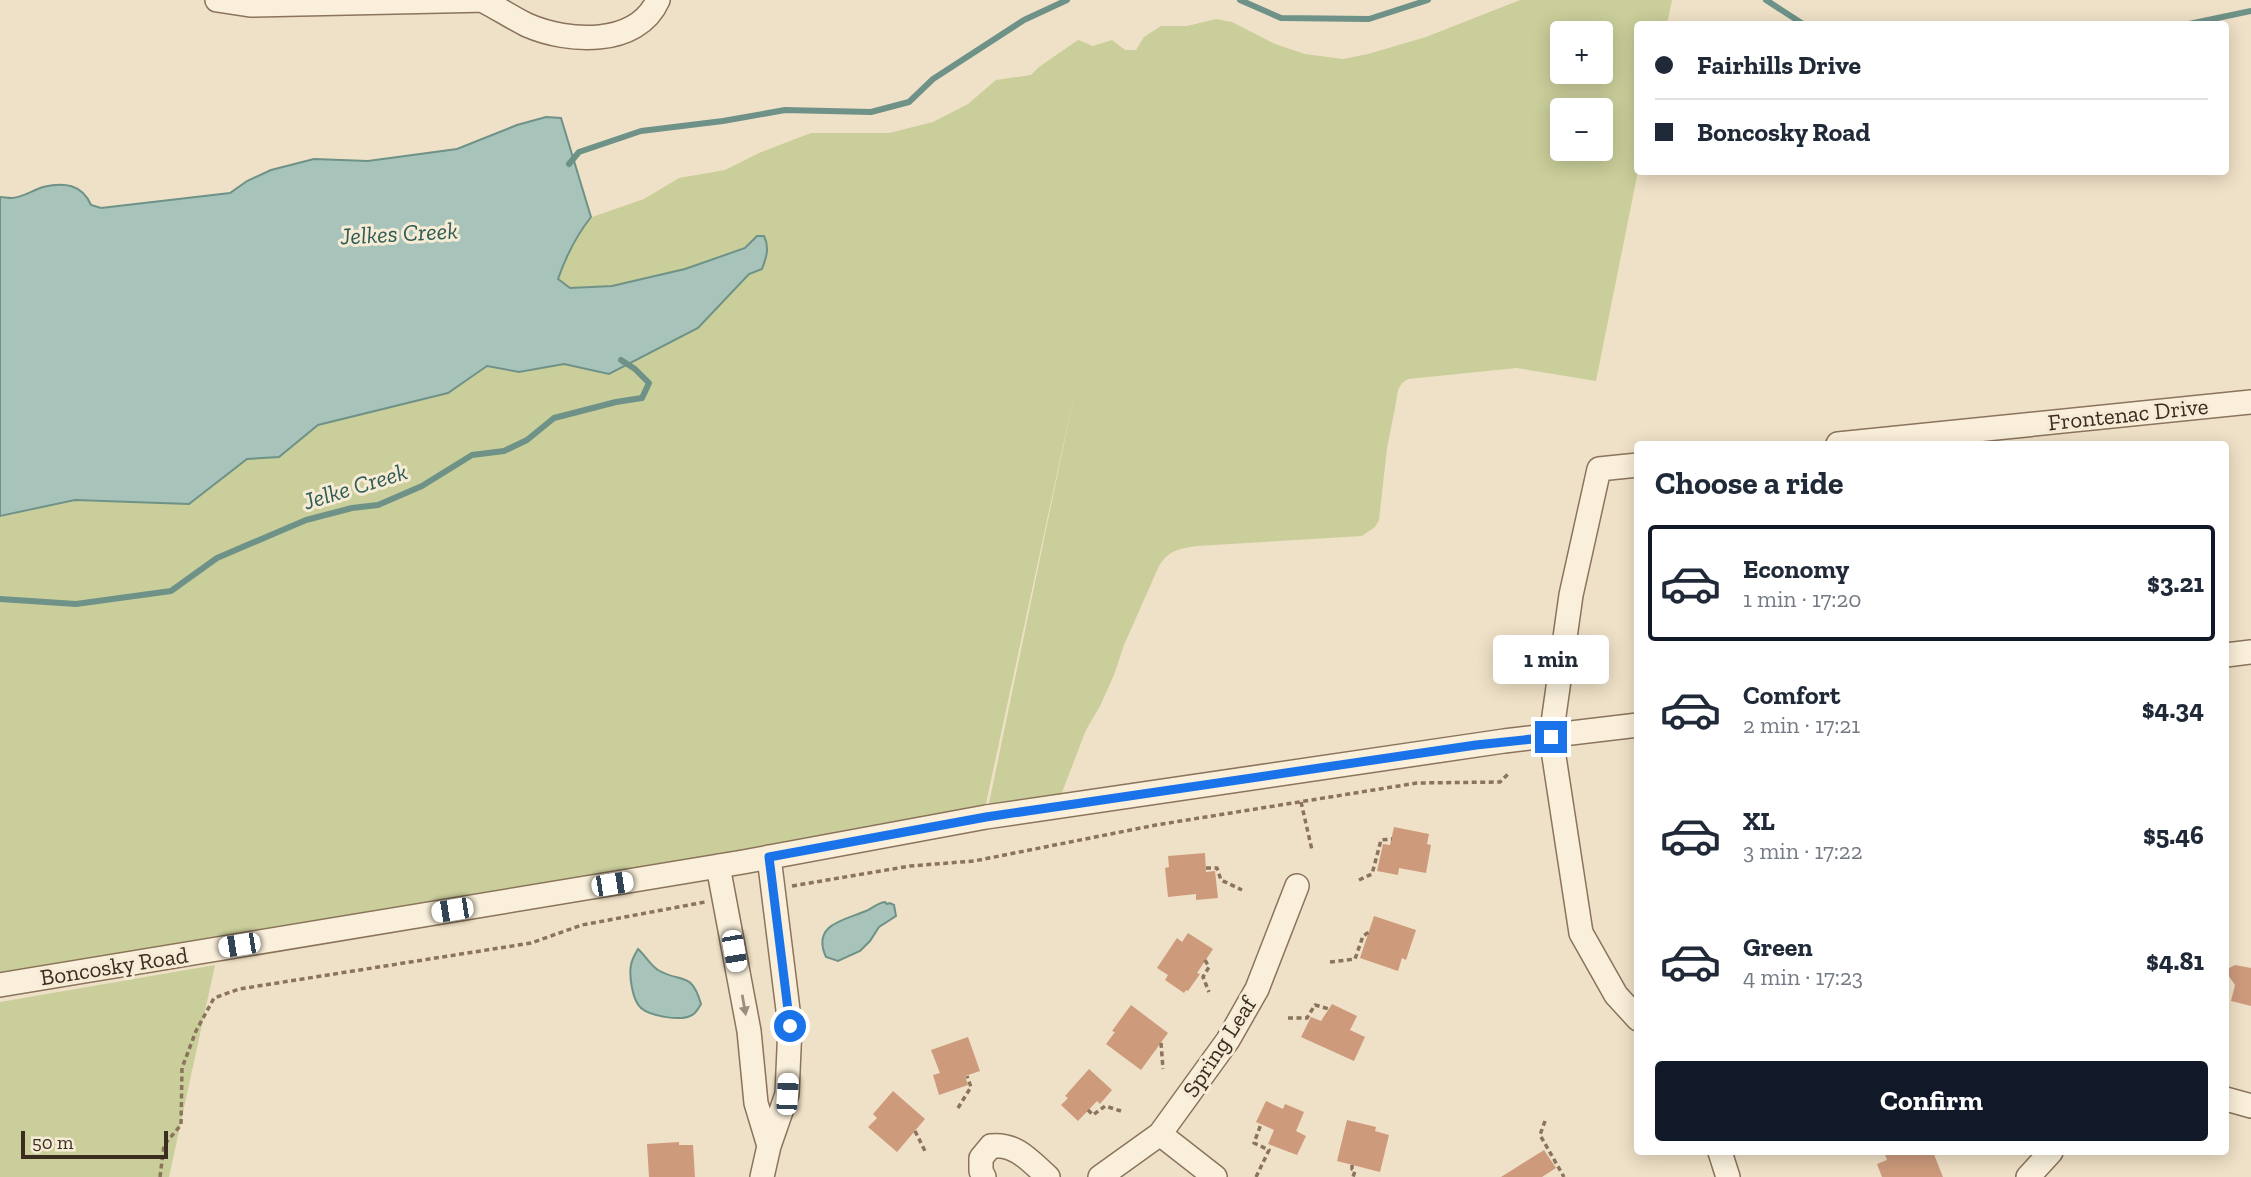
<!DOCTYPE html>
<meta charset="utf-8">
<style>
body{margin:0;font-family:"Zilla Slab",serif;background:#f2f2f3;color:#1f2937;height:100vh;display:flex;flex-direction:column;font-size:26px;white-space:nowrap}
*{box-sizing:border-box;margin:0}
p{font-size:23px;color:#747a83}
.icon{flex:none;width:38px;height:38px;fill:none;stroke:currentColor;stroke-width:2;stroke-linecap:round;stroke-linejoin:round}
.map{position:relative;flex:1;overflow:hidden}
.panel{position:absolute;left:1634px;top:441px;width:595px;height:714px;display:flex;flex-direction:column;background:#fff;border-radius:7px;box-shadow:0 4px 18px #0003}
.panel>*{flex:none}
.guide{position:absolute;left:1634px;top:21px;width:595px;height:154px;border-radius:7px;box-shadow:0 4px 18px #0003;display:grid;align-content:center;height:154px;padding:0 21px;background:#fff}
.controls{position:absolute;left:1550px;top:21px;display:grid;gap:14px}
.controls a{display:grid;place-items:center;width:63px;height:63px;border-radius:7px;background:#fff;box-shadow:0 4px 18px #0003;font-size:35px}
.scale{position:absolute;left:21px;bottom:18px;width:147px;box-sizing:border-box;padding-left:7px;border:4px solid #3b2c20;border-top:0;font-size:19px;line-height:24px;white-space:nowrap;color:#3b2c20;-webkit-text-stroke:5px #f6ecd6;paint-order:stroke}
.end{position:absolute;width:32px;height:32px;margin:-16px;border:9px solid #1a73e8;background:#fff;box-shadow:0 0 0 4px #fff}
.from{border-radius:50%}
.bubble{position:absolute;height:49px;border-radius:7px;background:#fff;box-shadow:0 4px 18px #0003;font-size:23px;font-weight:700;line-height:49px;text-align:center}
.car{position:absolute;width:21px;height:42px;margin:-21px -10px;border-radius:9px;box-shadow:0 0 5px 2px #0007;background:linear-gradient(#fff 24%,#345 0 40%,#fff 0 76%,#345 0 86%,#fff 0)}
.guide b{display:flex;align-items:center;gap:24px;height:66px;font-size:26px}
.guide b+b{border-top:2px solid #e0e1e3}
.guide i{width:18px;height:18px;background:#1f2937}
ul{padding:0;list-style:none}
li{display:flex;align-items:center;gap:21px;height:116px;margin:0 14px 10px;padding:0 7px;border:4px solid transparent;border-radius:7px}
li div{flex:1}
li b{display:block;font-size:26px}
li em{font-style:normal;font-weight:700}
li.on{border-color:#111827}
li>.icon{width:63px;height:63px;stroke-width:1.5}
h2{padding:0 21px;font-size:32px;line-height:84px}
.button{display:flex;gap:14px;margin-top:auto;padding:14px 21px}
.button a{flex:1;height:80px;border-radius:7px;background:#111827;color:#fff;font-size:28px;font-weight:700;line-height:80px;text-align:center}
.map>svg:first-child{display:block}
.green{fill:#cace9a;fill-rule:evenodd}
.water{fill:#a8c3ba;stroke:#6e9287;stroke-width:2}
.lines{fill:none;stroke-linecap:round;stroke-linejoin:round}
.stream{stroke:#6e9287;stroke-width:6}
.building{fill:#cd9a7c}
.minor-casing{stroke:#8b735c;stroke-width:26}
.path{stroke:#8b735c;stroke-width:3.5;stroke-dasharray:5 3.5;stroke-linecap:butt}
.minor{stroke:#f9efda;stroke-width:23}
.oneway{fill:#9a8e7d}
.route{stroke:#1a73e8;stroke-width:9}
.labels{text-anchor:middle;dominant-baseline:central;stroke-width:6;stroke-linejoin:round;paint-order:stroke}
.street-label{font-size:23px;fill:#3b2c20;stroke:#f6ecd6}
.water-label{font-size:24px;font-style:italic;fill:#2f5b56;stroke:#f6ecd6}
</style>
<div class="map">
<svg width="2251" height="1177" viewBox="0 0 2251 1177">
<rect width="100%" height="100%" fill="#efe1c7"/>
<path class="green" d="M1520,0H1672L1667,24H1638V171L1596,381L1517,368L1408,379L1402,383L1398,390L1395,408L1387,448L1379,520L1375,527L1362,536L1197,546C1178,549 1169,550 1159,566L1124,645L1114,675L1100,706L1086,730L1061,795L988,808L1077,381L985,808L222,939L0,975V517L75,501L189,504L247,459L279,457L318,425L448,394L487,367L519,373L564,364L609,374L698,328L749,274L763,269C767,257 770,248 764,236H757L745,247L684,269L613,286L571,288L558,279L566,257L579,233L592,217L644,199L679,178L725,170L759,153L811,133H889L933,122L968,104L996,80L1031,75L1039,67L1078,40L1093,46L1112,40L1125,50H1136L1144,37L1161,26H1187L1216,19L1232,22L1275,44L1305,54L1343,59L1368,54L1426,37ZM1563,33H1601V72H1563ZM1563,110H1601V149H1563Z
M215,965L169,1177H0V1002Z"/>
<path class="water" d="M546,117L561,118L591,217C576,236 566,256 558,279L570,288L612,286L685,269L745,248L757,236H764C770,248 766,258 762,269L749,274L698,328L609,374L564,364L519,372L487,366L448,393L318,425L279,457L247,459L189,504L75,500L0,516V197C4,197 7,198 11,198C22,198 33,190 43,187C64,182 82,184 91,205L101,208L230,193L247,181L271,170L314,159L368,161L457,149L517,125Z
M885,902L887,904L890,903L894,905L896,916L879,927L870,941L860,951L838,961L826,957C811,924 845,920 866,911C873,908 877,903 885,902Z
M638,949C645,955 650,965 658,970C682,984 691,970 701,1004C698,1009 696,1014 690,1016C679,1021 650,1016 641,1008C632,1000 629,975 631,965C632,959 635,954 638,949Z"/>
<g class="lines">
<path class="stream" d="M1240,0L1281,18L1369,19L1428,0
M1766,0L1803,24
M2189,24L2251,11
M569,164L579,152L641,131L723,121L785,110L871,112L909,102L933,79L1024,20L1067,0
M0,599L76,604L171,591L217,558L306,520L352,508L378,505L422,486L472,455L504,451L527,440L554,418L616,402L642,398L649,383L635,369L621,360"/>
</g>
<path class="building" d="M1394,827L1429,834L1427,844L1431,845L1426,873L1399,868L1398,875L1377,871L1383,844L1390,845Z
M1205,853L1206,872L1215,871L1218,898L1196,900V894L1168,897L1165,868L1169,867L1168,856Z
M1374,916L1416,930L1406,960L1402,958L1398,971L1360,958Z
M1188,933L1213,949L1197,973L1200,974L1188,991L1186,990L1184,993L1165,980L1168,975L1157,968L1177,938L1182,942Z
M2235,965L2251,968V1006L2231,1001L2235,985L2228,975L2229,968Z
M1332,1004L1357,1016L1350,1030L1365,1037L1354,1061L1301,1037L1311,1017L1321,1021Z
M1131,1005L1168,1033L1141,1070L1106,1044L1115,1032L1112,1031Z
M968,1037L980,1071L965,1076L968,1085L939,1095L933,1075L940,1073L931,1050Z
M1089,1069L1112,1090L1100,1104L1097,1101L1078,1121L1061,1105L1068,1098L1065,1096Z
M893,1091L925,1119L897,1152L868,1127L877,1118L873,1114Z
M1266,1101L1283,1109L1285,1104L1304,1112L1296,1131L1306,1136L1297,1155L1268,1144L1274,1130L1256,1122Z
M1347,1120L1376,1127L1375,1131L1389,1135L1380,1172L1337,1161Z
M679,1142V1145H693L695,1177H649L647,1144Z
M1544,1150L1556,1168L1542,1177H1501Z
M1884,1152H1933L1943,1177H1882L1877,1164L1887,1160Z"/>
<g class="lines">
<defs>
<path id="minor" d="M217,0L250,5L488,0
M484,1C499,9 513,18 527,25C568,43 637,47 658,0
M1838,444L2251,402
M1638,465L1599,469L1571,595L1551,737L1581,933L1616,995L1638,1019
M2226,655L2251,652
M718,866L749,1031L756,1103L769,1146
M0,985L743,862L986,817L1504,741L1638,725
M2226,1099L2251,1106
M1160,1134L1215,1177
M1720,1152L1728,1177
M762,1177L769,1146L787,1094L790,1026L769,857
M984,1177L981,1171V1158L991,1146C1016,1143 1030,1161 1048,1177
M1100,1177L1160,1134L1228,1040L1257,989L1297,886
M2028,1177L2051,1152"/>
</defs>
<use href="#minor" class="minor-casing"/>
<path class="path" d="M1301,802L1312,850
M1206,868H1217L1221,880L1242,890
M1359,880L1372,874L1381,840L1392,839
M792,886L910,866L974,861L1156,825L1417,783L1500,782L1510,772
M1205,960L1209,967L1203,977L1209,992
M1330,962L1355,959L1363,936L1369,932
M1288,1018H1307L1315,1005L1329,1009
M1161,1043L1163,1069
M958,1108L971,1087L967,1076
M1088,1110L1093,1115L1105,1106L1121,1111
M1545,1121L1540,1135L1564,1177
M915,1131L926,1153
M1352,1165V1169L1355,1171L1353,1177
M160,1177L164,1145L181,1125L182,1068L196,1031L214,998L239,989L531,943L582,925L705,902
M1256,1177L1269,1150L1254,1143L1261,1124"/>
<use href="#minor" class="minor"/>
</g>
<defs><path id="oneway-solid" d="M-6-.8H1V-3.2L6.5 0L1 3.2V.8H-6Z" transform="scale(1.75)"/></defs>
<use class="oneway" href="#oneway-solid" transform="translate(744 1005) rotate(80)"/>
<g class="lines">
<path class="route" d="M790,1026L769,857L986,817L1476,745L1551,737"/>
</g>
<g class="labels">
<g class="street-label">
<text transform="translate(2128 414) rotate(-6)">Frontenac Drive</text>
<text transform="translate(114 966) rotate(-9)">Boncosky Road</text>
<text transform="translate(1219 1047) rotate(-57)">Spring Leaf</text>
</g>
<g class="water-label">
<text transform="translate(399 233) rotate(-3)">Jelkes Creek</text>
<text transform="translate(355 486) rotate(-17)">Jelke Creek</text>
</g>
</g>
</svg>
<div class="controls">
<a>+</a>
<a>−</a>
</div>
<div class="scale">50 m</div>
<i class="end from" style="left:790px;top:1026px"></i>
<i class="end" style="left:1551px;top:737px"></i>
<div class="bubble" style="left:1493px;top:635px;width:116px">1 min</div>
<i class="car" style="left:612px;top:884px;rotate:81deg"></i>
<i class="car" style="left:452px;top:910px;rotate:261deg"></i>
<i class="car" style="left:239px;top:945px;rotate:261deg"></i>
<i class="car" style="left:734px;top:951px;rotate:170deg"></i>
<i class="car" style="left:787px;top:1094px;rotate:3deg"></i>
<div class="guide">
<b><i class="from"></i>Fairhills Drive</b>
<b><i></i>Boncosky Road</b>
</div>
<section class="panel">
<h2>Choose a ride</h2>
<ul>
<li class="on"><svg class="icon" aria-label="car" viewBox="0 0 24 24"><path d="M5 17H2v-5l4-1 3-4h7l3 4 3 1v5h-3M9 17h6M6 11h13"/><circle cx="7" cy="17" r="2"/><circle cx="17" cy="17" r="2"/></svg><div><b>Economy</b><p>1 min · 17:20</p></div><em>$3.21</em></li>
<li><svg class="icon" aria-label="car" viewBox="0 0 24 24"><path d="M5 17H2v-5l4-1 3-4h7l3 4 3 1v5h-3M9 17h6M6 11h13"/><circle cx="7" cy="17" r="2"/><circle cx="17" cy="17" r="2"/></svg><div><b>Comfort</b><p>2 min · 17:21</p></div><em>$4.34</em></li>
<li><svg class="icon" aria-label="car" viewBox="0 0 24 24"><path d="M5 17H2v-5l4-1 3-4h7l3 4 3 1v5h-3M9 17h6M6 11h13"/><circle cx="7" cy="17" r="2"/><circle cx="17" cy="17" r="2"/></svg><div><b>XL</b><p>3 min · 17:22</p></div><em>$5.46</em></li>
<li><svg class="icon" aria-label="car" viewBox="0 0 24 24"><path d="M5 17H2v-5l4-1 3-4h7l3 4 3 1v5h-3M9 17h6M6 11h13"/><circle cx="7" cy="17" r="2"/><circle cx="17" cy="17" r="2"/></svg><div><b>Green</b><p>4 min · 17:23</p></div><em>$4.81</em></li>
</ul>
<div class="button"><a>Confirm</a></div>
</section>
</div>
